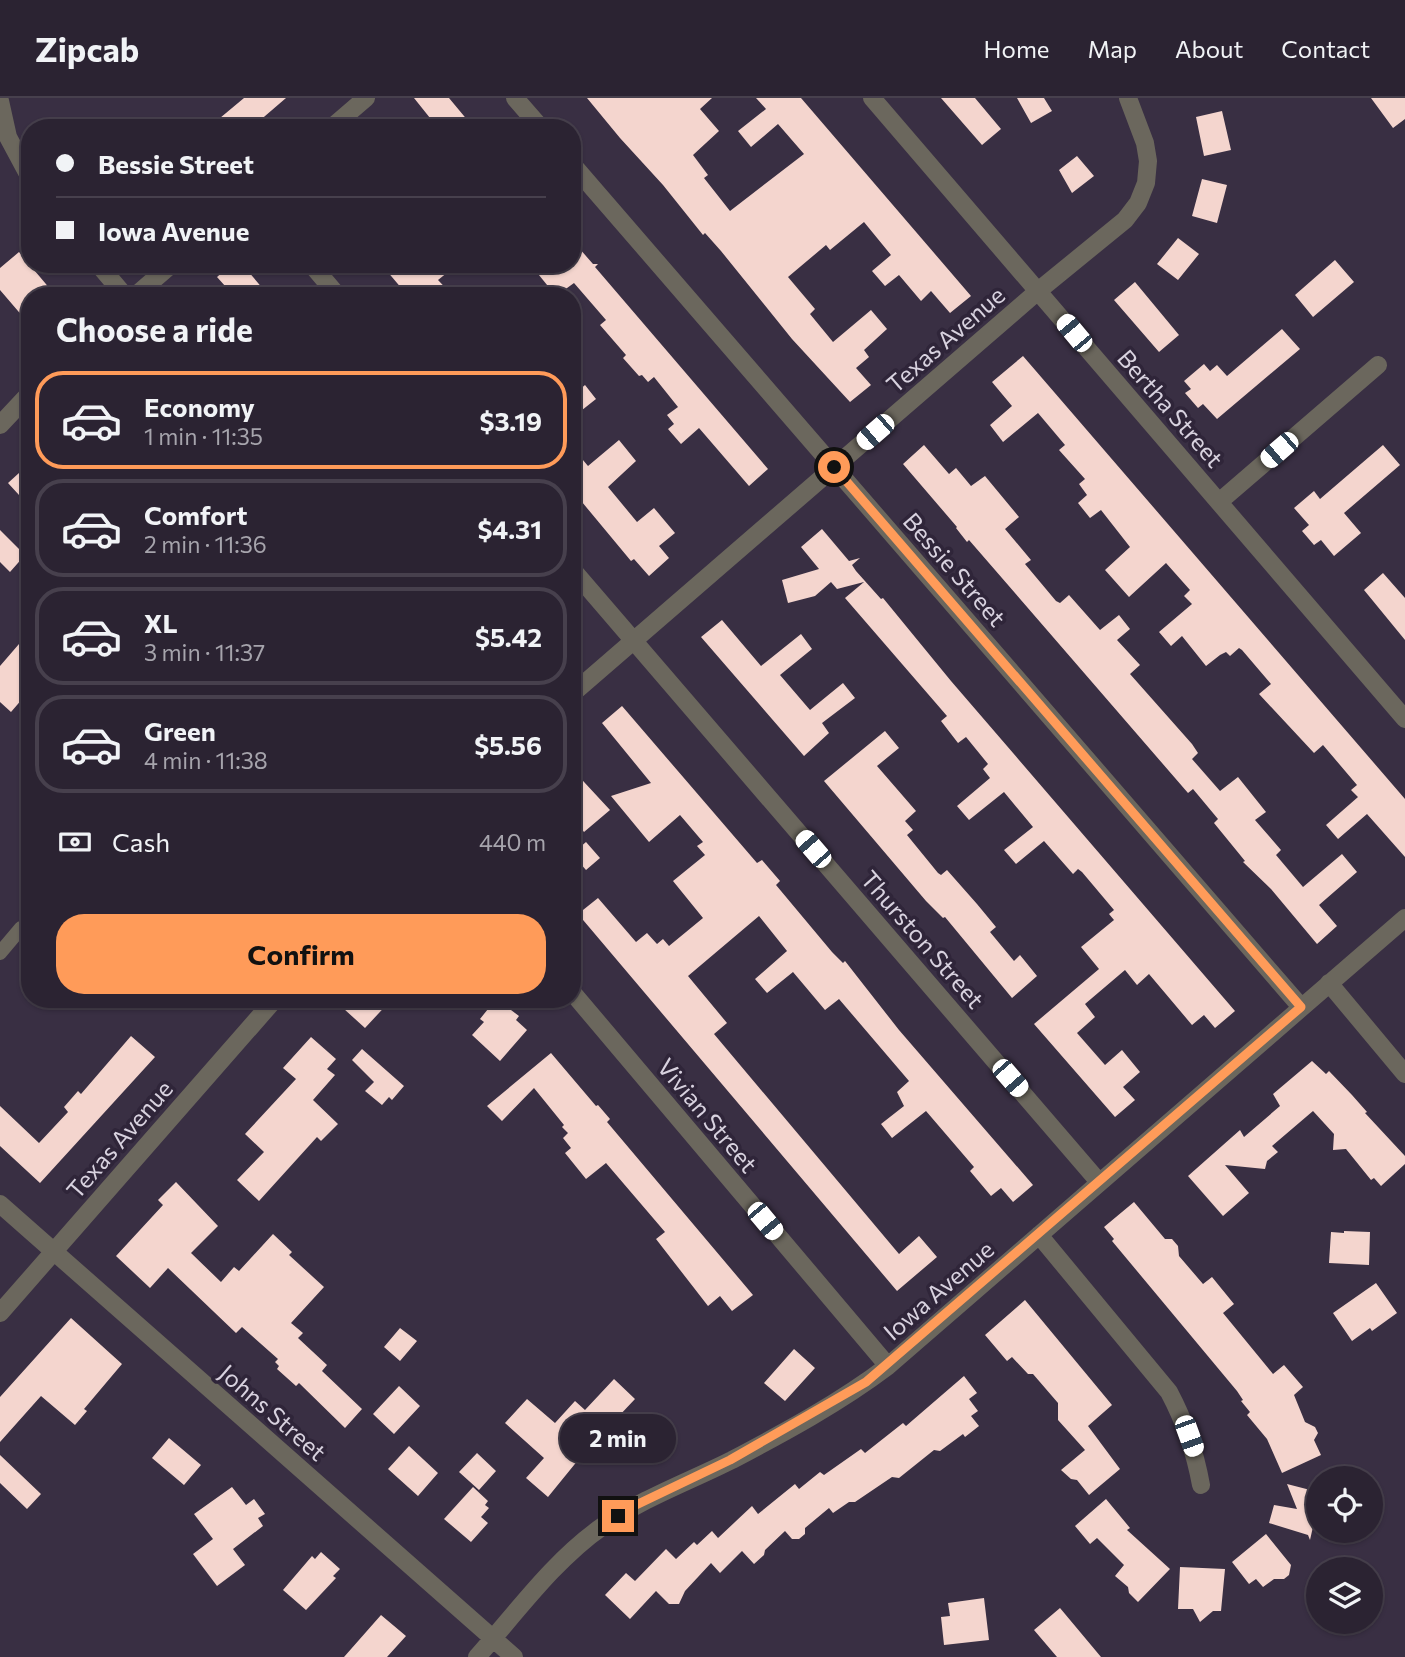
<!DOCTYPE html>
<meta charset="utf-8">
<style>
body{margin:0;font-family:Commissioner,sans-serif;background:#332b3a;color:#f1f3f6;height:100vh;display:flex;flex-direction:column;font-size:26px;white-space:nowrap}
*{box-sizing:border-box;margin:0}
p{font-size:23px;color:#a6a4ac}
.icon{flex:none;width:38px;height:38px;fill:none;stroke:currentColor;stroke-width:2;stroke-linecap:round;stroke-linejoin:round}
.map{position:relative;flex:1;overflow:hidden}
.panel{position:absolute;left:21px;top:189px;width:560px;height:721px;display:flex;flex-direction:column;background:#2b2332;border-radius:28px;box-shadow:0 2px 5px #0004,0 0 0 2px #47404d}
.panel>*{flex:none}
.hud{position:absolute;left:21px;top:21px;width:560px;height:154px;border-radius:28px;box-shadow:0 2px 5px #0004,0 0 0 2px #47404d;display:grid;align-content:center;height:154px;padding:0 35px;background:#2b2332}
.tools{position:absolute;left:1306px;top:1368px;display:grid;gap:14px}
.tools a{display:grid;place-items:center;width:77px;height:77px;border-radius:50%;background:#2b2332;box-shadow:0 2px 5px #0004,0 0 0 2px #47404d;font-size:35px}
.end{position:absolute;width:32px;height:32px;margin:-16px;border:9px solid #ff9b59;background:#111;box-shadow:0 0 0 4px #111}
.from{border-radius:50%}
.bubble{position:absolute;height:49px;border-radius:24px;background:#2b2332;box-shadow:0 2px 5px #0004,0 0 0 2px #47404d;font-size:23px;font-weight:700;line-height:49px;text-align:center}
.car{position:absolute;width:21px;height:42px;margin:-21px -10px;border-radius:9px;box-shadow:0 0 5px 2px #0007;background:linear-gradient(#fff 24%,#345 0 40%,#fff 0 76%,#345 0 86%,#fff 0)}
.hud b{display:flex;align-items:center;gap:24px;height:66px;font-size:26px}
.hud b+b{border-top:2px solid #47404d}
.hud i{width:18px;height:18px;background:#f1f3f6}
ul{padding:0;list-style:none}
li{display:flex;align-items:center;gap:21px;height:98px;margin:0 14px 10px;padding:0 21px;border:4px solid #47404d;border-radius:28px}
li div{flex:1}
li b{display:block;font-size:26px}
li em{font-style:normal;font-weight:700}
li.current{border-color:#ff9b59}
li>.icon{width:63px;height:63px;stroke-width:1.5}
h2{padding:0 35px;font-size:32px;line-height:84px}
.pay{display:flex;align-items:center;gap:18px;height:77px;padding:0 35px;font-size:26px}
.pay p{margin-inline-start:auto}
.cta{display:flex;gap:14px;margin-top:auto;padding:14px 35px}
.cta a{flex:1;height:80px;border-radius:28px;background:#ff9b59;color:#111;font-size:28px;font-weight:700;line-height:80px;text-align:center}
header{display:flex;align-items:center;gap:42px;box-sizing:border-box;height:98px;padding:0 35px;background:#2b2332;border-bottom:2px solid #47404d}
header strong{font-size:33px}
nav{display:flex;gap:38px;margin-inline-start:auto;font-size:24px}
.map>svg:first-child{display:block}
.building{fill:#f4d5ce}
.lines{fill:none;stroke-linecap:round;stroke-linejoin:round}
.lane{stroke:#6b675d;stroke-width:14}
.street{stroke:#6b675d;stroke-width:18}
.route{stroke:#ff9b59;stroke-width:9}
.labels{text-anchor:middle;dominant-baseline:central;stroke-width:7;stroke-linejoin:round;paint-order:stroke}
.street-label{font-size:24px;fill:#d8d2df;stroke:#2f2539}
</style>
<header>
<strong>Zipcab</strong>
<nav><a>Home</a><a>Map</a><a>About</a><a>Contact</a></nav>
</header>
<div class="map">
<svg width="1405" height="1559" viewBox="0 0 1405 1559">
<rect width="100%" height="100%" fill="#392f43"/>
<path class="building" d="M244,0H286L251,30H208Z
M414,0H449L474,30H438Z
M587,0H712L700,11L719,33L693,57L708,77L704,80L730,113L804,56L778,26L751,49L738,33L766,11L756,0H801L971,198L950,215L931,193L921,203L899,177L885,188L872,173L891,157L864,124L830,152L826,147L788,179L815,211L810,216L833,244L871,212L887,231L864,252L869,259L856,270L871,287L850,304L792,241L721,153L705,135L703,137L663,87L620,40Z
M941,0H975L1001,31L982,47Z
M1017,0H1044L1052,13L1031,25Z
M1371,0H1405V21L1393,30Z
M1222,13L1231,52L1204,58L1196,19Z
M1077,58L1094,78L1072,95L1059,72Z
M1202,81L1227,87L1217,125L1192,118Z
M1178,140L1199,156L1178,182L1157,166Z
M572,142L593,166H598L595,169L768,371L749,388L699,330L681,346L668,331L674,326L667,317L678,309L654,279L648,284L642,277L639,278L623,260L626,257L600,227L606,222L574,185L556,198L530,166H572Z
M19,154L56,198H30V227L0,192V170Z
M1335,162L1354,184L1313,219L1295,197Z
M232,166H242L269,198H234L217,179Z
M381,166H458L438,182L453,198H408Z
M1135,184L1179,237L1159,254L1114,202Z
M1282,231L1300,251L1217,321L1203,306L1198,310L1185,295L1191,291L1184,283L1204,266L1210,273L1217,267L1227,278Z
M1023,258L1405,701V759L1367,716L1338,741L1326,727L1358,699L1351,692L1357,687L1323,647L1314,655L1259,596L1271,586L1242,552L1239,550L1230,558L1226,554L1220,557L1206,568L1182,538L1171,548L1159,534L1192,506L1184,498L1190,492L1166,465L1129,499L1105,472L1130,449L1101,412L1090,420L1078,405L1087,397L1079,386L1085,381L1059,352L1065,347L1038,315L1003,344L990,327L1012,308L992,284Z
M585,287L596,301L572,320V298Z
M619,342L636,363L608,389L637,424L654,410L675,435L659,448L669,460L649,478L634,461L631,463L572,392V349L588,368Z
M924,347L949,376L956,370L971,388L985,378L1019,419L1005,431L1031,462L1025,466L1056,503L1060,505L1069,497L1100,532L1119,517L1130,531L1117,542L1140,567L1130,576L1192,646L1198,655L1192,661L1220,693L1238,679L1266,714L1255,722L1281,752L1276,757L1303,789L1342,756L1357,774L1319,807L1337,828L1317,846L1271,791L1243,764L1245,763L1214,725L1218,721L1193,691L1188,695L969,442L967,444L956,430L957,429L903,366Z
M1383,347L1400,367L1344,415L1361,435L1334,458L1321,442L1314,447L1302,433L1309,427L1294,410L1314,393L1320,401Z
M30,365V409L8,385Z
M822,431L849,463L860,460L852,467L856,473L881,501L883,500L951,583L1235,913L1215,930L1204,917L1192,927L1149,876L1137,887L1125,872L1085,906L1095,919L1077,935L1105,967L1122,952L1140,974L1123,989L1135,1002L1115,1019L1034,926L1099,871L1081,849L1114,822L1109,816L1114,812L1082,774L1078,771L1073,776L1044,743L1016,766L1004,752L1033,729L1004,694L969,722L957,708L990,680L983,671L988,666L966,639L958,645L941,623L947,618L845,500L864,484L837,491L831,484L815,498L788,505L782,482L819,471L801,449Z
M0,432L25,457L10,474L0,464Z
M1383,475L1405,500V542L1364,492Z
M722,522L761,568L801,536L812,551L780,577L810,612L843,585L855,600L822,625L829,635L804,658L701,539Z
M19,546L30,555V592L11,614L0,604V568Z
M622,608L757,765L762,762L780,783L776,787L832,854L843,865L845,863L899,932L1033,1087L1013,1104L1001,1090L991,1098L970,1073L974,1069L926,1013L892,1040L881,1026L904,1008L897,994L909,983L839,901L825,912L793,874L767,895L755,881L787,853L759,818L688,878L727,925L714,936L899,1156L919,1138L937,1159L897,1193L578,816L598,800L636,844L647,835L657,846L663,841L669,848L703,820L673,783L705,757L697,748L703,744L680,717L649,744L611,698L651,685L602,625Z
M885,633L899,650L877,668L916,713L905,723L913,732L907,737L938,775L941,777L947,772L977,806L996,829L990,834L1014,863L1020,857L1037,878L1012,900L945,819L943,820L926,803L824,683Z
M572,671L610,712L584,734L572,719Z
M586,744L600,760L586,772L572,756Z
M333,901H392L365,930Z
M496,901L519,918L516,922L527,932L500,963L472,937L484,924L480,921Z
M131,938L155,959L40,1085L0,1048V1008L39,1045L68,1014L64,1009L78,993L81,996Z
M311,939L336,961L327,971L335,977L313,1002L338,1026L321,1043L317,1039L259,1103L237,1082L264,1054L245,1036L296,981L283,970Z
M362,951L404,988L392,1002L389,999L382,1007L365,993L374,984L352,962Z
M551,955L596,1008L598,1007L610,1021L607,1024L753,1197L732,1213L720,1198L708,1208L656,1141L665,1134L606,1065L586,1081L565,1055L571,1050L563,1040L568,1035L562,1029L564,1027L534,990L502,1023L487,1008Z
M1312,963L1326,976L1329,973L1352,997L1367,1014L1365,1015L1405,1058V1066L1381,1088L1374,1080L1371,1082L1346,1051L1333,1052L1334,1036L1313,1013L1272,1048L1278,1054L1267,1063L1265,1071L1225,1067L1249,1095L1223,1118L1188,1078L1240,1032L1244,1039L1280,1008L1273,996Z
M176,1084L218,1128L191,1155L221,1184L234,1169L239,1173L273,1136L292,1154L289,1157L324,1189L291,1225L303,1235L298,1240L327,1267L322,1273L362,1311L345,1330L299,1285L296,1288L277,1271L279,1268L275,1264L278,1261L242,1229L236,1235L168,1170L150,1190L116,1158L163,1107L158,1102Z
M1134,1104L1165,1141H1172L1178,1148L1179,1158L1203,1186L1212,1179L1234,1206L1223,1215L1273,1276L1284,1267L1303,1289L1294,1297L1305,1324L1315,1329L1318,1335L1314,1342L1321,1357L1282,1375L1267,1341L1247,1317L1250,1314L1241,1303L1243,1302L1237,1293L1112,1143L1114,1141L1104,1129Z
M1344,1133L1370,1134L1369,1167L1329,1165L1331,1134L1344,1135Z
M1376,1185L1397,1215L1372,1233L1370,1230L1352,1243L1333,1215Z
M1025,1202L1112,1307L1088,1328L1120,1371L1089,1397L1077,1382L1071,1381L1061,1372L1085,1352L1058,1322V1305L1033,1276H1028L1012,1259L1007,1263L985,1237Z
M71,1220L122,1266L84,1311L87,1313L75,1327L41,1298L0,1344V1299Z
M400,1230L417,1243L400,1263L384,1249Z
M794,1251L815,1270L785,1303L764,1285Z
M964,1278L977,1295L969,1301L978,1313L971,1318L979,1328L965,1339L963,1336L940,1353L934,1352L899,1380L892,1379L855,1404H849L833,1415L829,1410L805,1430V1436L799,1441H792L785,1433L765,1452L764,1457L754,1466L742,1453L720,1475L711,1465L685,1493L679,1506H669L656,1493L630,1521L605,1497L626,1475L635,1483L666,1451L676,1461L694,1444L697,1447L712,1433L718,1440L752,1408L758,1416L795,1386L799,1391L820,1374L824,1377L861,1351L865,1355L903,1325L906,1328Z
M614,1281L635,1301L583,1356L548,1399L526,1380L544,1360L505,1325L527,1301L555,1325L575,1303L585,1312Z
M399,1288L420,1308L394,1336L373,1316Z
M169,1340L201,1367L184,1387L152,1360Z
M409,1348L438,1375L418,1398L388,1371Z
M477,1355L496,1373L479,1392L459,1374Z
M0,1357L41,1396L27,1411L0,1385Z
M1287,1386L1318,1394V1421L1315,1420L1310,1442L1308,1437L1269,1425L1274,1407L1297,1411Z
M232,1389L246,1407L254,1401L265,1416L258,1420L263,1428L233,1451L245,1467L217,1488L193,1456L213,1441L194,1416Z
M473,1389L488,1403L485,1407L489,1410L481,1419L488,1425L471,1444L444,1421Z
M1106,1401L1130,1430L1127,1432L1170,1471L1138,1504L1129,1495L1128,1489L1115,1478L1124,1467L1097,1440L1090,1446L1075,1428Z
M1266,1436L1291,1467L1289,1477L1284,1481H1274L1263,1489L1256,1481L1249,1486L1232,1464Z
M321,1454L340,1471L333,1478L336,1480L306,1512L283,1492L312,1458L315,1461Z
M1180,1469L1225,1471L1221,1513H1213L1200,1524L1193,1511H1178Z
M984,1500L989,1542L944,1547L941,1519L950,1518L948,1505Z
M1060,1510L1101,1559H1057L1034,1532Z
M381,1517L406,1538L387,1559H344Z"/>
<g class="lines">
<path class="lane" d="M0,855L21,830"/>
<path class="street" d="M515,0L541,30
M872,0L1405,621
M0,3L8,39L30,80
M331,30L366,0
M572,66L1301,909
M98,166L125,198
M311,166L338,198
M135,198L172,166
M0,327L30,295
M1219,404L1378,267
M572,471L1099,1084
M572,596L1038,193L1125,122L1138,105L1146,85L1148,63L1145,45L1128,0
M1329,885L1405,976
M572,894L888,1268
M0,1106L514,1559
M1039,1137L1169,1294C1185,1324 1195,1354 1201,1387
M0,1215L275,901
M477,1559C516,1515 554,1462 603,1428C643,1400 688,1384 732,1362C785,1334 839,1305 888,1268L1405,820"/>
</g>
<g class="lines">
<path class="route" d="M618,1418L636,1407L730,1362L866,1284L1301,909L834,369"/>
</g>
<g class="labels">
<g class="street-label">
<text transform="translate(945 241) rotate(-41)">Texas Avenue</text>
<text transform="translate(1171 310) rotate(49)">Bertha Street</text>
<text transform="translate(955 471) rotate(49)">Bessie Street</text>
<text transform="translate(923 841) rotate(49)">Thurston Street</text>
<text transform="translate(708 1017) rotate(50)">Vivian Street</text>
<text transform="translate(119 1041) rotate(-49)">Texas Avenue</text>
<text transform="translate(938 1192) rotate(-41)">Iowa Avenue</text>
<text transform="translate(273 1314) rotate(41)">Johns Street</text>
</g>
</g>
</svg>
<div class="tools">
<a><svg class="icon" aria-label="locate" viewBox="0 0 24 24"><circle cx="12" cy="12" r="6"/><path d="M12 2v4M12 18v4M2 12h4M18 12h4"/></svg></a>
<a><svg class="icon" aria-label="layers" viewBox="0 0 24 24"><path d="M12 4l9 5-9 5-9-5zM3 14l9 5 9-5"/></svg></a>
</div>
<i class="end from" style="left:834px;top:369px"></i>
<i class="end" style="left:618px;top:1418px"></i>
<div class="bubble" style="left:560px;top:1316px;width:116px">2 min</div>
<i class="car" style="left:1074px;top:235px;rotate:320deg"></i>
<i class="car" style="left:875px;top:334px;rotate:229deg"></i>
<i class="car" style="left:1279px;top:352px;rotate:229deg"></i>
<i class="car" style="left:813px;top:751px;rotate:319deg"></i>
<i class="car" style="left:1010px;top:980px;rotate:139deg"></i>
<i class="car" style="left:765px;top:1123px;rotate:140deg"></i>
<i class="car" style="left:1189px;top:1338px;rotate:160deg"></i>
<div class="hud">
<b><i class="from"></i>Bessie Street</b>
<b><i></i>Iowa Avenue</b>
</div>
<section class="panel">
<h2>Choose a ride</h2>
<ul>
<li class="current"><svg class="icon" aria-label="car" viewBox="0 0 24 24"><path d="M5 17H2v-5l4-1 3-4h7l3 4 3 1v5h-3M9 17h6M6 11h13"/><circle cx="7" cy="17" r="2"/><circle cx="17" cy="17" r="2"/></svg><div><b>Economy</b><p>1 min · 11:35</p></div><em>$3.19</em></li>
<li><svg class="icon" aria-label="car" viewBox="0 0 24 24"><path d="M5 17H2v-5l4-1 3-4h7l3 4 3 1v5h-3M9 17h6M6 11h13"/><circle cx="7" cy="17" r="2"/><circle cx="17" cy="17" r="2"/></svg><div><b>Comfort</b><p>2 min · 11:36</p></div><em>$4.31</em></li>
<li><svg class="icon" aria-label="car" viewBox="0 0 24 24"><path d="M5 17H2v-5l4-1 3-4h7l3 4 3 1v5h-3M9 17h6M6 11h13"/><circle cx="7" cy="17" r="2"/><circle cx="17" cy="17" r="2"/></svg><div><b>XL</b><p>3 min · 11:37</p></div><em>$5.42</em></li>
<li><svg class="icon" aria-label="car" viewBox="0 0 24 24"><path d="M5 17H2v-5l4-1 3-4h7l3 4 3 1v5h-3M9 17h6M6 11h13"/><circle cx="7" cy="17" r="2"/><circle cx="17" cy="17" r="2"/></svg><div><b>Green</b><p>4 min · 11:38</p></div><em>$5.56</em></li>
</ul>
<div class="pay"><svg class="icon" aria-label="cash" viewBox="0 0 24 24"><path d="M3 7h18v10H3z"/><circle cx="12" cy="12" r="2"/></svg>Cash<p>440 m</p></div>
<div class="cta"><a>Confirm</a></div>
</section>
</div>
